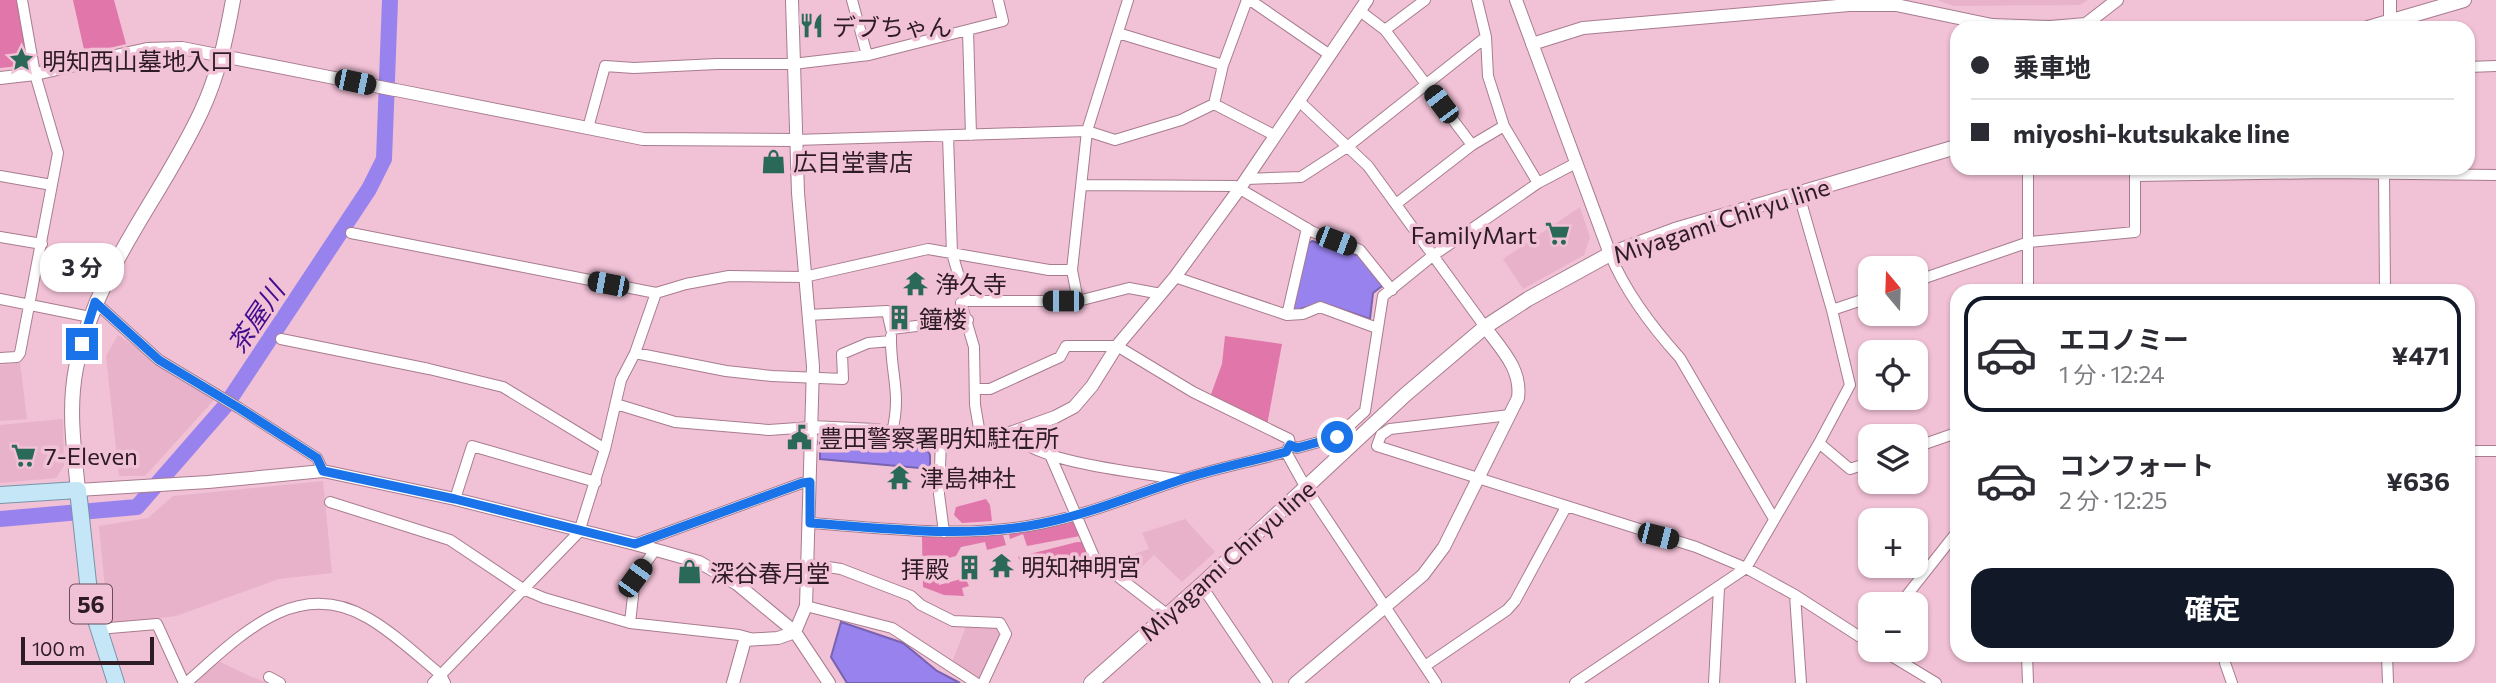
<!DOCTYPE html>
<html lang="ja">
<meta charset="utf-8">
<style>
body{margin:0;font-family:Commissioner,"Noto Sans JP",sans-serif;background:#f2f2f3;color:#2b2b33;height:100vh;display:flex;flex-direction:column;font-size:26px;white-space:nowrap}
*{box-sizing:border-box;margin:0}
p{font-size:23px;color:#7c7c81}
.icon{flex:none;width:38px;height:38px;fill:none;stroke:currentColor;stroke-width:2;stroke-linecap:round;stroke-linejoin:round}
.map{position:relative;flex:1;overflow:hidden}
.sheet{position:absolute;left:1950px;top:284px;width:525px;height:378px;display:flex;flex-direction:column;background:#fff;border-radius:21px;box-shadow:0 2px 5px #0004}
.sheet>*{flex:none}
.top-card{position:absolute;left:1950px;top:21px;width:525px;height:154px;border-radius:21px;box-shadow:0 2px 5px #0004;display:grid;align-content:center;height:154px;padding:0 21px;background:#fff}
.needle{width:46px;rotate:341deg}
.fabs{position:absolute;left:1858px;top:256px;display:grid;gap:14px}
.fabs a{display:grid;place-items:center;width:70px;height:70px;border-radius:14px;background:#fff;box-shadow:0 2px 5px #0004;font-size:35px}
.scale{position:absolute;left:21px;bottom:18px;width:133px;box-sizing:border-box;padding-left:7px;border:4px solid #2e1c24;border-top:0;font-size:19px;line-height:24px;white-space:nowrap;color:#2e1c24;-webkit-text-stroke:5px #f1c1d5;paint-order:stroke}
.end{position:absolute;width:32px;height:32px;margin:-16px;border:9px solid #1a73e8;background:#fff;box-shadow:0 0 0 4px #fff}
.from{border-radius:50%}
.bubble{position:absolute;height:49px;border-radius:21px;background:#fff;box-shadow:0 2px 5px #0004;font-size:23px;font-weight:700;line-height:49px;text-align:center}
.car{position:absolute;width:21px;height:42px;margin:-21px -10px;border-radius:9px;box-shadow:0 0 5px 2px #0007;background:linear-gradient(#222 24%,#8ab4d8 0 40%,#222 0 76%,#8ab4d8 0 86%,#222 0)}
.top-card b{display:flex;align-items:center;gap:24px;height:66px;font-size:26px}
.top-card b+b{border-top:2px solid #e1e1e2}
.top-card i{width:18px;height:18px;background:#2b2b33}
ul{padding:12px 0 0;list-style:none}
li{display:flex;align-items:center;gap:21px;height:116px;margin:0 14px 10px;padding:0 7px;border:4px solid transparent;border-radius:21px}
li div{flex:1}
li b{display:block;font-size:26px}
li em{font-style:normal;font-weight:700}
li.selected{border-color:#111827}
li>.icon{width:63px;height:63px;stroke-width:1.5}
.button{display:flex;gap:14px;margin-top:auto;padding:14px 21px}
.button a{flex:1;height:80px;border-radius:21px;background:#111827;color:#fff;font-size:28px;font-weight:700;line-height:80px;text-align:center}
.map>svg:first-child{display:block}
.built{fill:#e8b2ca}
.green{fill:#e076a9}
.water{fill:#9882ed;stroke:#7863b1;stroke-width:2}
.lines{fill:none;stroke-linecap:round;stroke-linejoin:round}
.river{stroke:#9882ed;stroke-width:16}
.minor-casing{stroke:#a87c8f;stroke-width:12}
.tertiary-casing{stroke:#a87c8f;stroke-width:14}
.secondary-casing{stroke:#a87c8f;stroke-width:16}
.primary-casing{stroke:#7795aa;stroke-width:18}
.minor{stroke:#fff;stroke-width:10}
.tertiary{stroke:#fff;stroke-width:12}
.secondary{stroke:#fff;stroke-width:14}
.primary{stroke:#c5e6f7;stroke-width:16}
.route{stroke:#1a73e8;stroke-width:9}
.labels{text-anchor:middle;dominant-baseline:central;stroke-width:7;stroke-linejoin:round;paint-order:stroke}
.shield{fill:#f1c1d5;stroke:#684e59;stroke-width:2}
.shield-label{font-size:23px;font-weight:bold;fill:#2e1c24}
.poi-label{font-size:24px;fill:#2e1c24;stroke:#f1c1d5;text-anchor:start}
.street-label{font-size:24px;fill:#2e1c24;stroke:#f1c1d5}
.water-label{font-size:26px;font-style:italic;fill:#410c8f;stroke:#f1c1d5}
</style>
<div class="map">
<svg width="2496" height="683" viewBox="0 0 2496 683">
<rect width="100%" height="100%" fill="#f1c1d5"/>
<path class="built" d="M1937,0H2088L2080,5L1954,6Z
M1580,207L1590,237L1584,255L1523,289L1503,259Z
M118,335L214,400L145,476H119L106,356Z
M20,363L27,419L0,421V365Z
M63,419L64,466L56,478L0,483V425Z
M323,481L332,573L279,579L176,616L112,624L106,599L99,526L148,518L173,496Z
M1185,519L1215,552L1182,582L1154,555L1131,577L1113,561L1149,549L1142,533Z
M967,624L999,625L1001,633L979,681L951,665Z
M216,660L252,677L270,683H192Z"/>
<path class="green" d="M0,0H18L29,65L0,68Z
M73,0H114L126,44L85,54Z
M1225,336L1282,344L1267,425L1210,397L1222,364Z
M986,499L990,505L992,521L962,523L954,515L956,507Z
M1076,522L1080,536L1027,546L1023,534L1010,539L1009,534Z
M1003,535L1006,545L987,550L985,542L961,547L956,556L934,562L939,585L965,578L969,586L962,588L964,596L944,595L923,587L922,537Z
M1077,542H1083L1089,559L1066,565L1065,561L1036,568L1035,573L1027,575L1018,557Z"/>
<path class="water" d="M1312,241L1360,256L1382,286L1373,293L1370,319L1323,303L1292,311L1308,244Z
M825,437L876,439L926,448L930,455V469L820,459V442Z
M841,622L903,643L937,671L960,683H847L831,657Z"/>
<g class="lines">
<path class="river" d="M0,519L137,507L226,405L369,189L384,159L390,0"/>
<defs>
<path id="minor" d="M852,0L867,55
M1250,0L1330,55
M1477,0L1486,37L1488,76L1504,126L1538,183
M1360,11L1385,30L1472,145L1396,204
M968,30L971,135
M1385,30L1425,0
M1118,33L1223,65
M2468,67L2496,66
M1299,101L1368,166L1485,327
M1214,104L1223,65L1247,0
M1214,104L1274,135
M588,128L605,66L634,68L717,64H793L869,55L1003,21L998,0
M948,136L952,253L966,301
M795,140L1087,131L1115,140L1181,120L1214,104
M1472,145L1504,126
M2384,171L2385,290
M0,176L52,185
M1246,179L1301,177L1347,147L1486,37
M1083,185L1235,186L1313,232L1360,250L1392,290
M351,233L656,293L686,284L729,276L804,277L928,249L1049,270H1072
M0,237L42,244
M1610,254C1625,291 1653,328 1680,358L1774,519
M1175,277L1287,315L1303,314L1320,307L1377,328
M1916,281L2029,242L2135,232V176L2328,173L2496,175
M2028,290V168
M0,299L90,317
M1078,301L1072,270L1087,131L1128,0
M95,302L159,360L239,408L317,458L323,471
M1832,310L1871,297
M808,315L887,311L891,329L968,320
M1287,315L1307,228
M891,336C890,373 902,392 892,432
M281,339L429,369L503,387L605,449
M635,353L726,371L772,376L843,379L842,354L868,343L891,341
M0,358L17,357L20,353L58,153L35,74L22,0
M976,389H990L1060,357L1066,346H1117L1193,392L1289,439L1290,445L1287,450
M616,404L675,422L769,430L812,427
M1510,415L1390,429L1381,435L1377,446L1696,547L1746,568L1795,595L1871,644
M1013,432C1027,462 1144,473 1178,479
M981,440L975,405L974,347L961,303L966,301H1078L1129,288L1161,294
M941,441L939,494L944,532
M1819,443L1850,469L1871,462
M1290,445L1297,448L1337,437L1365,411L1383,296L1431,257L1538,183L1576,163
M1916,447L1956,433
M2468,451H2496
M1286,452L1306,488L1436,683
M1051,457L1095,559L1168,615
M455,499L472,446L596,482
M330,502L450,540L523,589L544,598L630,623L739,635L750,638
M810,523C886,528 963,539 1039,524C1087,515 1131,496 1177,481C1212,469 1250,462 1286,452
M635,544L802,483L810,482
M808,564L841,569L911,596L921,605L953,621L1000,623L1006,634L983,683
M1201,585L1267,683
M1795,595L1801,683
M1900,604L1956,533
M806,606L892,628L976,683
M630,623L635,578L655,550
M98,629L157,624L184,683
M1880,649L1936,683
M2027,654L2028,683
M2225,654V663L2232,683
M2387,654L2388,683
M1425,666L1507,610L1515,601L1566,507
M269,677L280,683
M186,683C238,638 295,575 368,618C394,633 418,656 441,675L445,683
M433,683L579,532L605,449L621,380L635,353L656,293
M1575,683L1746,568L1819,443L1850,385L1832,310L1799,195
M1714,683L1719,588"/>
<path id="tertiary" d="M1516,0L1610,254
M2390,22V0
M1532,44L1583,28L1849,5H1896L1992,25L2050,27L2086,24L2117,0
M0,78L35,74L147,49L182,48L395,90
M396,90L643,139L795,140
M812,427L875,430L941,441L981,440L1013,432L1055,417L1074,407L1092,386L1117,346L1175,277L1240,188L1367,0
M78,490L208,482L323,471L455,499L635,544L699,562L737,584L795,632L829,683
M733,683L745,640L778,638L795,632L806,606L813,366L798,193L792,0
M1295,683L1423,575L1444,547L1518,398C1522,369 1501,349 1485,327"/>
<path id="secondary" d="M2368,28L2464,0
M78,490C74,449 68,409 76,368C96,269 160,200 201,112C218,76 226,39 233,0
M1091,683L1201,585L1405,395L1485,327L1528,299L1610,254L1675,230L1956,147"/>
<path id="primary" d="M0,495L78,490L90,601L116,683"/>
</defs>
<use href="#minor" class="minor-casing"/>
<use href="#tertiary" class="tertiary-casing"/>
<use href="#secondary" class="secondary-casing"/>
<use href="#primary" class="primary-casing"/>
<use href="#minor" class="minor"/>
<use href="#tertiary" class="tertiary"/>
<use href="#secondary" class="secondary"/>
<use href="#primary" class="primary"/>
</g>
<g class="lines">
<path class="route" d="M82,344L95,302L159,360L239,408L317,458L323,471L455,499L635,544L802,483L810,482V523C886,528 963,539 1039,524C1087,515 1131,496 1177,481C1212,469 1250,462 1286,452L1290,445L1297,448L1337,437"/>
</g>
<defs>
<symbol id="restaurant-bare" viewBox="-9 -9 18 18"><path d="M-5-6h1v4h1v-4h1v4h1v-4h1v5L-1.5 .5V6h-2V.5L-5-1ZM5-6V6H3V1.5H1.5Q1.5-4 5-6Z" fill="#2a6957" stroke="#f1c1d5" stroke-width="2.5" paint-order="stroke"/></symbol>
<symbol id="sight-bare" viewBox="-9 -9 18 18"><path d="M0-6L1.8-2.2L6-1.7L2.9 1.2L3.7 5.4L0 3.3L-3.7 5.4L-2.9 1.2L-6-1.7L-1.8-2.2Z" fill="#2a6957" stroke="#f1c1d5" stroke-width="2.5" paint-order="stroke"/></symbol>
<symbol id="shop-bare" viewBox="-9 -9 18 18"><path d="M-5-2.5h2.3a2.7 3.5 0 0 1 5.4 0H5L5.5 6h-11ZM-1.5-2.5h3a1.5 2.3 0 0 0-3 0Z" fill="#2a6957" stroke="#f1c1d5" stroke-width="2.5" paint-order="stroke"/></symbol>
<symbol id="supermarket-bare" viewBox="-9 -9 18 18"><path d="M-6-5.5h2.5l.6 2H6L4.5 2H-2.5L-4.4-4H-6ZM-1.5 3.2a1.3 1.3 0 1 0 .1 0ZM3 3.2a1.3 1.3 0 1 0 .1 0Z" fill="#2a6957" stroke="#f1c1d5" stroke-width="2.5" paint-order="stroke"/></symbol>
<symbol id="temple-bare" viewBox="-9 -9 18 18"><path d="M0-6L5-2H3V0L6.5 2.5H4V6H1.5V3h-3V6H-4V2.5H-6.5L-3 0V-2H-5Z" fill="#2a6957" stroke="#f1c1d5" stroke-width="2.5" paint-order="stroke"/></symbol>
<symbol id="building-bare" viewBox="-9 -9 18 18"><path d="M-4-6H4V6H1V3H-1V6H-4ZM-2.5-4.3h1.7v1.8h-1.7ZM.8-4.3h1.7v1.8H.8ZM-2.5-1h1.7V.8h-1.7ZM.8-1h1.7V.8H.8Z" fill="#2a6957" stroke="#f1c1d5" stroke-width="2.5" paint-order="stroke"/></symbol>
<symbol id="civic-bare" viewBox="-9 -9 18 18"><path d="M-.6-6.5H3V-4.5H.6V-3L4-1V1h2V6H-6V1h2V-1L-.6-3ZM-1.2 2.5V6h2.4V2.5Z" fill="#2a6957" stroke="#f1c1d5" stroke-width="2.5" paint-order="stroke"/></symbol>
</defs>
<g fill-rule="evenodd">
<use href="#restaurant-bare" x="794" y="8" width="35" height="35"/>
<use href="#sight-bare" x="4" y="42" width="35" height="35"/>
<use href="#shop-bare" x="756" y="144" width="35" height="35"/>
<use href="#supermarket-bare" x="1540" y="216" width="35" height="35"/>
<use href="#temple-bare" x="898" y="266" width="35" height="35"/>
<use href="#building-bare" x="882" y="300" width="35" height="35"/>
<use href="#civic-bare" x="782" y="420" width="35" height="35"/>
<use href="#supermarket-bare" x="6" y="438" width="35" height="35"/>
<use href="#temple-bare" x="882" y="460" width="35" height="35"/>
<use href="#temple-bare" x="984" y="548" width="35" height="35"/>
<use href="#building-bare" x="952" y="550" width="35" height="35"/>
<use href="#shop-bare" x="672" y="554" width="35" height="35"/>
</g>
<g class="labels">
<rect class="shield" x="70" y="584.5" width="42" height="39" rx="5"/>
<g class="shield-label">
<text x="91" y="604">56</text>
</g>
<g class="poi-label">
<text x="832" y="26">デブちゃん</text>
<text x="42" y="60">明知西山墓地入口</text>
<text x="793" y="161">広目堂書店</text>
<text x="1537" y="234" text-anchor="end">FamilyMart</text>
<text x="935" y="283">浄久寺</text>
<text x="919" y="318">鐘楼</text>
<text x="819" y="437">豊田警察署明知駐在所</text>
<text x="44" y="455">7-Eleven</text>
<text x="920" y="477">津島神社</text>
<text x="1021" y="566">明知神明宮</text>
<text x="949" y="568" text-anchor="end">拝殿</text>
<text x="710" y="572">深谷春月堂</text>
</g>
<g class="street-label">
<text transform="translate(1721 220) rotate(-18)">Miyagami Chiryu line</text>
<text transform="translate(1227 560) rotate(-42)">Miyagami Chiryu line</text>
</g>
<g class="water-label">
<text transform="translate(255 317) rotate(-56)">茶屋川</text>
</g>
</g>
</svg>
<div class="fabs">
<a><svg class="needle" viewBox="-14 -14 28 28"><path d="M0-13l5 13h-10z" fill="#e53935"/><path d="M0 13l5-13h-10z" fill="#7c7c81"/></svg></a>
<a><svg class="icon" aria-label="locate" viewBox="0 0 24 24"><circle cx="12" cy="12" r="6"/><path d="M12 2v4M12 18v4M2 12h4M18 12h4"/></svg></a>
<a><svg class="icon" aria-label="layers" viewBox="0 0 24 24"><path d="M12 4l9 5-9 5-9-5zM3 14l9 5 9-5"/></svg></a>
<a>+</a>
<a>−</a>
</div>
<div class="scale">100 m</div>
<i class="end from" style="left:1337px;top:437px"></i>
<i class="end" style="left:82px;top:344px"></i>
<div class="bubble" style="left:40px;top:243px;width:84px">3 分</div>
<i class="car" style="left:355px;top:82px;rotate:102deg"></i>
<i class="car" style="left:1441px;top:104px;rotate:323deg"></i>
<i class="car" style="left:1336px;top:241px;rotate:111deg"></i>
<i class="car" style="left:608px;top:284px;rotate:281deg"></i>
<i class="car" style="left:1063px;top:301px;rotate:270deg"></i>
<i class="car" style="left:1658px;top:536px;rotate:104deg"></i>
<i class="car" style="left:635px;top:578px;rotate:36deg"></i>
<div class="top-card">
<b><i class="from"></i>乗車地</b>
<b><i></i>miyoshi-kutsukake line</b>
</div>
<section class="sheet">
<ul>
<li class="selected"><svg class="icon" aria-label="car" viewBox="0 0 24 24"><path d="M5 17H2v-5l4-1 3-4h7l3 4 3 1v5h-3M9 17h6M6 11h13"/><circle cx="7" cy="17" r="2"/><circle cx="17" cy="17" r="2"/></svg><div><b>エコノミー</b><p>1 分 · 12:24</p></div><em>¥471</em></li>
<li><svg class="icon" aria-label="car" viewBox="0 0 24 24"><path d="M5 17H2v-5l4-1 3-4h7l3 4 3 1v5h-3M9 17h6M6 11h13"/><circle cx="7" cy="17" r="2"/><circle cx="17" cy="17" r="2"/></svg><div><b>コンフォート</b><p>2 分 · 12:25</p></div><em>¥636</em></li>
</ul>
<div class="button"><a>確定</a></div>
</section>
</div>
